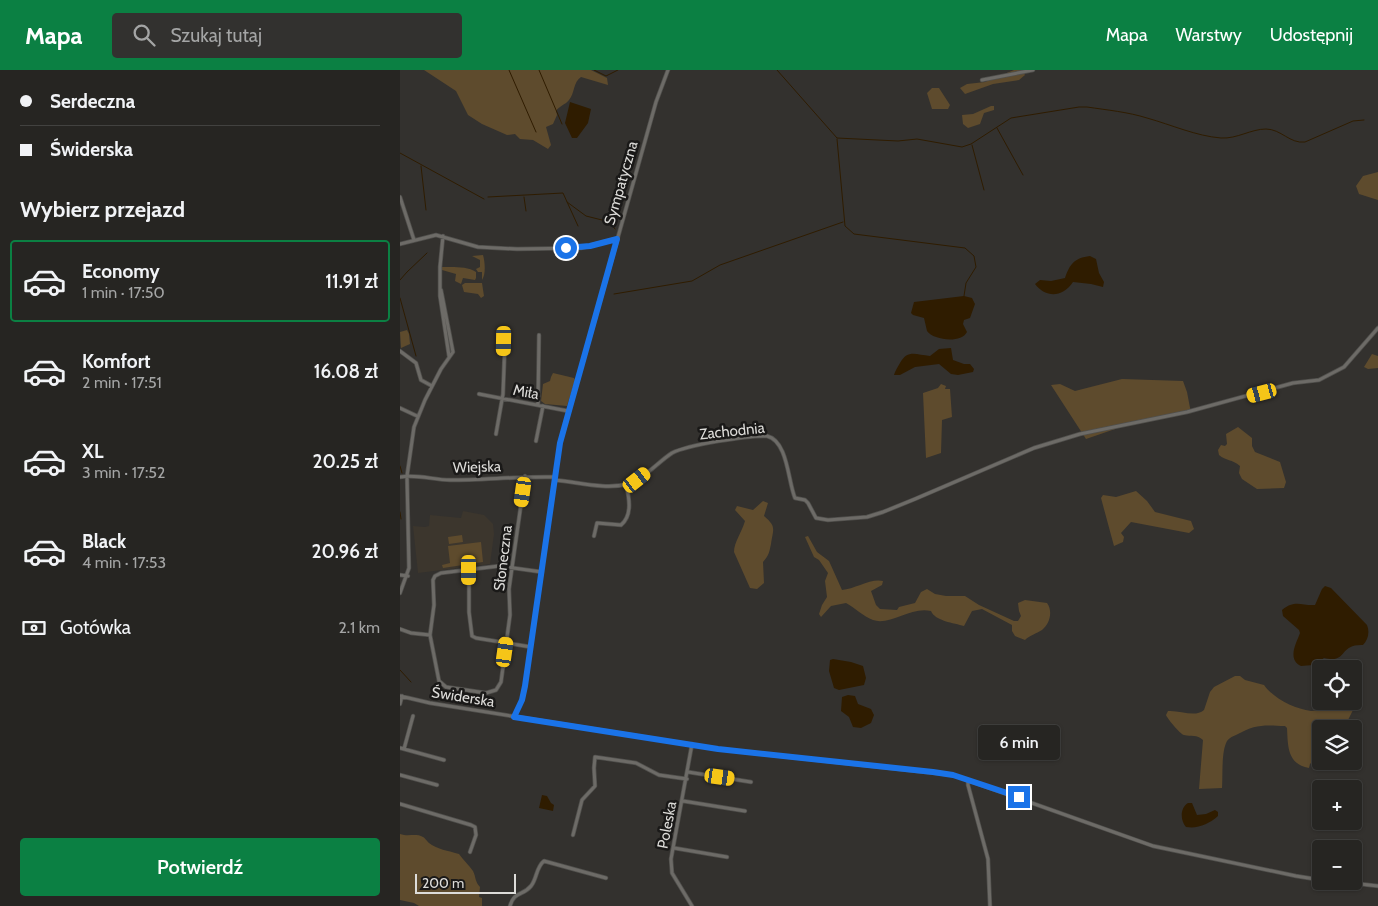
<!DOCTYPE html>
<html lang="pl">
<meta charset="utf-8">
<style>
body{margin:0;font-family:Cabin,sans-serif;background:#32312f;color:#f1f3f6;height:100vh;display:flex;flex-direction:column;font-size:19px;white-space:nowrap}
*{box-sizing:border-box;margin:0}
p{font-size:16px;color:#a4a5a5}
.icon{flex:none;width:28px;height:28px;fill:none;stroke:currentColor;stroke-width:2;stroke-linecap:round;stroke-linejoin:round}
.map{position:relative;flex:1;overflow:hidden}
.panel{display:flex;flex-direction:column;background:#262522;width:400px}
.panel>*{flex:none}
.guide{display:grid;align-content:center;height:110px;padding:0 20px;background:#262522}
.buttons{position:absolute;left:912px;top:590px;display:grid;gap:10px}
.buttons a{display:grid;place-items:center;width:50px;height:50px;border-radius:5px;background:#262522;box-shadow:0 1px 4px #0004,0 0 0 1px #424240;font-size:25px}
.scale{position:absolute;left:15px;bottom:12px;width:101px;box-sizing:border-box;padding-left:5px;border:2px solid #dddcd9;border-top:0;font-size:14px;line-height:18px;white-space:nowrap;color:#dddcd9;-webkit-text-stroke:4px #1a1918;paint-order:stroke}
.end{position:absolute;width:22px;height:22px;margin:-11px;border:6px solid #1a73e8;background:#fff;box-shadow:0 0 0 2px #fff}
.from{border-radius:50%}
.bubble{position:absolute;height:35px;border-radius:5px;background:#262522;box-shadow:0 1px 4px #0004,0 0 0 1px #424240;font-size:16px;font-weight:600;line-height:35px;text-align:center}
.car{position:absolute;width:15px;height:30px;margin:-15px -8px;border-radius:6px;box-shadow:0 0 4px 1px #0007;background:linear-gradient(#f5c518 24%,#345 0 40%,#f5c518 0 76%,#345 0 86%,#f5c518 0)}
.guide b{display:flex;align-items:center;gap:18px;height:48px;font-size:19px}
.guide b+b{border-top:1px solid #424240}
.guide i{width:12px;height:12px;background:#f1f3f6}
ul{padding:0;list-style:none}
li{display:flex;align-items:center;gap:15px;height:82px;margin:0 10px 8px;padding:0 10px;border:2px solid transparent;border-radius:5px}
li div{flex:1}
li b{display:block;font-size:19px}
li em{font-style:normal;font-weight:600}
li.active{border-color:#0b8043}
li>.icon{width:45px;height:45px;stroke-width:1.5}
h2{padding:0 20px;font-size:22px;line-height:60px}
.pay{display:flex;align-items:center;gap:12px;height:55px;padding:0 20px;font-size:19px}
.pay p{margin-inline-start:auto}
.primary-button{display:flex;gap:10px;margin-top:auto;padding:10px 20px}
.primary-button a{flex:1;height:58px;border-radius:5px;background:#0b8043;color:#fff;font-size:20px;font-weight:600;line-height:58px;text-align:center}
header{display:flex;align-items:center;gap:30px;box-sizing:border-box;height:70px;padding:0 25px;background:#0b8043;color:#fff}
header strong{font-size:24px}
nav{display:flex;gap:28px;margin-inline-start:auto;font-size:18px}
.search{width:350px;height:45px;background:#32312f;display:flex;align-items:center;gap:12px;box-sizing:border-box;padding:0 18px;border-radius:5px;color:#a4a5a5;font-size:19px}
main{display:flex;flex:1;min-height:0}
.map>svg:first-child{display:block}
.built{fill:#3c362d}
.green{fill:#5e4b2d}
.water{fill:#2f1c00}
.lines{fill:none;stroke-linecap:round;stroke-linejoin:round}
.stream{stroke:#2f1c00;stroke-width:1}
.minor-casing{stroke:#51504d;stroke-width:4.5}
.minor{stroke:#6d6b67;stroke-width:3}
.route{stroke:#1a73e8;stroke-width:6}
.labels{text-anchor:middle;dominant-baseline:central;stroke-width:5;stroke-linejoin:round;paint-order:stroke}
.street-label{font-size:15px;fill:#dddcd9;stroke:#1a1918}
</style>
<header>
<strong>Mapa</strong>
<div class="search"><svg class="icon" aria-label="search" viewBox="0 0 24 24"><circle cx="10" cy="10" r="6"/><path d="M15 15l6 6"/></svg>Szukaj tutaj</div>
<nav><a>Mapa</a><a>Warstwy</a><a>Udostępnij</a></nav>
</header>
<main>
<section class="panel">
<div class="guide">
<b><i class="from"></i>Serdeczna</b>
<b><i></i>Świderska</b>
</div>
<h2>Wybierz przejazd</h2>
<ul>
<li class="active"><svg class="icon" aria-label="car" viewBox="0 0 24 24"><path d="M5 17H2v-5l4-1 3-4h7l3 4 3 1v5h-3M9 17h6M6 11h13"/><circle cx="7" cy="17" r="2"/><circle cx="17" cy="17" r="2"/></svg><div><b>Economy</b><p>1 min · 17:50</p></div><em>11.91 zł</em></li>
<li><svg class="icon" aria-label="car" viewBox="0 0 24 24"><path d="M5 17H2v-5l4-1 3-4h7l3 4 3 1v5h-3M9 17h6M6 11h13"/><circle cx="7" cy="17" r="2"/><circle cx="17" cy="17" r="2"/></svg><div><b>Komfort</b><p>2 min · 17:51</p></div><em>16.08 zł</em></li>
<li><svg class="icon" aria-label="car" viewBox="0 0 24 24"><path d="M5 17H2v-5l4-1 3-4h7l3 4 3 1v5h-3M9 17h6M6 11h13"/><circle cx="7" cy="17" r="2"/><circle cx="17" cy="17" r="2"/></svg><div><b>XL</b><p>3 min · 17:52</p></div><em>20.25 zł</em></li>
<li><svg class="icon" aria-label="car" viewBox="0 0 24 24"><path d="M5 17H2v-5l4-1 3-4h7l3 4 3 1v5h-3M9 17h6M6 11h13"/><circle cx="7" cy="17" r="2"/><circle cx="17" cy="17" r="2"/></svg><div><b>Black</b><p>4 min · 17:53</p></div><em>20.96 zł</em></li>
</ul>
<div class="pay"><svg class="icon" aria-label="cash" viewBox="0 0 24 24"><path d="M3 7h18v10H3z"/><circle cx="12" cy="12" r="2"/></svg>Gotówka<p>2.1 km</p></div>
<div class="primary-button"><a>Potwierdź</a></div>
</section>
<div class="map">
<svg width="978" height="836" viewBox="0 0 978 836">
<rect width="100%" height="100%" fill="#33312e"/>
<path class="built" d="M63,441L84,445L93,454L94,464L90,494L18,503L13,456L25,457L29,456L30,445L61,448Z"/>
<path class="green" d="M24,0H191L207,8L208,15L181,7C173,12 175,23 169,30C165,35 159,36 156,41L157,45L153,54L146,57L151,75L148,79L133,70L120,69L115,64L107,65L82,54L68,45L56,21Z
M614,0H622L625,5L619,10L593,14L565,24L560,18L567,14L585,12Z
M532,18H539L550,35L548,39H532L527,23Z
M591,36H594V40L584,43L580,54L568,58L563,54L562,45L573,44Z
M978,102V130L959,124L956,116L963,106Z
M83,185C85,192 86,204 82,210V202H78L76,199L80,197V190L72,186Z
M42,197C53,197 67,196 76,202V208L75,210L63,208L61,214L55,211L56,204L42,200Z
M65,213H82L84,226L81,228L78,224L64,222L62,215Z
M7,260L9,264L10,274L1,278L0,262Z
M972,284L978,286V298L968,299L964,297Z
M153,303L174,308L175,310L167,336L145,334L141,331L143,314L150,311L151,307Z
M722,309L783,311L787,322L791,343L718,358L686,369L651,315L660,314L675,321Z
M541,314L546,316L545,319H550L552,347L542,350L541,383L526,388L523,323L538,318Z
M838,357L852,368V376L855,382L880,392L886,412L884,418L857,419L842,409L839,403L840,396C832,389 826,391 819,385L818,380L821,375L825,376L827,374L826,364Z
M736,421L747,431L755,442L791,451L794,459L789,463L731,452L721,463L724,467L723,472L714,476L701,428L703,425L716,427Z
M363,431L368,433L364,446C377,457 373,459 371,474C369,483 369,485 363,492L364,513L357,519L350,518L334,482C334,472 342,462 345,451L335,440L337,436L353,440Z
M62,465L63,472L49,474L48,467Z
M408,466L417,482L429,491L442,520C455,519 471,508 483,511L482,515L471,521L476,535L480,539L497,540L499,537L515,533L521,522L527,519L535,524L546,526H565L579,535L614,551H618L621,546L619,541L618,533L625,530L647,533C653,541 650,554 642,560C636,564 630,565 625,570L615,566L612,561V555L582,539L572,541L564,556C554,553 535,551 531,541C511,536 490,556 473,550C464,547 455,538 446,533L431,536L421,547L419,544L422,535L427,527L425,511L428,503L419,490L414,487L405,467Z
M81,472L83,492L43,498L42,495L50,493L48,476Z
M835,606H840L845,610L864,615C873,628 894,639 911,641C923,642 948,624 953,640L948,650L956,652L958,654L957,658L947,657L946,659H921V683L910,694L909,698C887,694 888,676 887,658L885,656C863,655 856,654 836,665C833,666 829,668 827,671C821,682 823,706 822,718L799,719L803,670C797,664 791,667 784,665C780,664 767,648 766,645L768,641C780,640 795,648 804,640L810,622L814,617Z
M0,764C8,767 16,763 23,767C24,767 28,772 29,773C36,779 49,781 59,784C63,790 69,795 73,801C76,807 75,812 80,817L79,827L82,828V836H19L14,833L0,830Z"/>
<path class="water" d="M170,32L191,39L188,53L177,68H172L165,53Z
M690,186L696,189L699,203L704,212L703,217L691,214L673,212C662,228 646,228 635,214L640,210L651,211L665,208C670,194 674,188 690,186Z
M564,226L572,228L575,234L570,248L564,250L563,254L567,262C561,274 533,270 527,261C526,257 525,252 524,248L513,245L511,243L514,232Z
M551,278L553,290L564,294H570L574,299L573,302L558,305L551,304L539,294L515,297L500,305H494C495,301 497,298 500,293C508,279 516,285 530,286L539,279Z
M925,516L931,518L967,555C970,562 968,570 963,575C938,574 948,594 924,588L913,595L901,596C887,589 896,574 900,563L899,560L883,546L882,540C895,529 902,536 915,535L922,519Z
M433,589L451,592L463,596L466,608L464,615L439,620L434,618L429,601L430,590Z
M448,625L455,626L458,634L471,639L474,645L471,653L461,658L453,657L449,647L441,641L442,627Z
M142,725L147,726L151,733L154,735L153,741L139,738Z
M788,733H792L797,745L806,744L815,740L818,742V746C809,754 798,759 786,757C780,750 780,738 788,733Z"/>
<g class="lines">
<path class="stream" d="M109,0L136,62
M139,0L162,54
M194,0L206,6L218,0
M377,0L437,68L498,71L517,69L562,77L571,74L611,48L679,37H687C707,40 728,42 747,48C772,55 796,66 821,68C837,69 851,59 866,59C881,59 890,74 905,72L953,51L964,50
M597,58L623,105
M437,69L445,156L454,164L565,178L574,186L576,197L566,213L564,226
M572,75L584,120
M0,83L84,129
M21,96L26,140
M88,127L163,123L178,156
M124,127L126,141
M167,132L186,146L210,152L215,159
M0,210L7,202L27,183
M214,224L292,211L320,195L443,152
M0,228L16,286
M0,396L2,403
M0,442L1,449
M0,600L11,612"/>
<defs>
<path id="minor" d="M582,10L633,0
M0,127L14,170
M43,166L40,197V226L49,286
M0,174L36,165L78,177L117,179L181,178L216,169
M0,281L16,293L21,310L32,316
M79,324L168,341
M138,335L139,265
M0,338L17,346
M96,364L103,324L105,271
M136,371L143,336
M125,406L109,519L110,545L101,612L96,620L86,623L46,617L39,611L30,565L34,535L33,510L35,506L41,503L99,496L142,502
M0,407C17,404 34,410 50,410C85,410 120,406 155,407
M155,410C178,412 205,420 228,414C244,409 258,392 272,383C287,375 349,365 367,366C388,371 388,412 395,428L405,430L408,433L416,448L428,450L467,447L483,442L515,429L634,378L680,364L787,342L893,313L919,310L944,297L978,258
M194,466L197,453L221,455C233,445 229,427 226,414
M69,500V542L72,566L76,568L131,577
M0,505L8,506
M0,523L9,498L7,406L14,357L25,330L41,299L53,282L41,220
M0,559L11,563L30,565
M0,626L30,633L318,679L553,705L753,776L896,806L921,810
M0,634L2,626
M114,647L122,630L125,617L160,373L256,32L268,0
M0,678L44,690
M4,679L13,646
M288,702L351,712
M0,705L37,715
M568,710V715L588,789L590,836
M283,731L345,741
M0,734L71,755L75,757L76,765L70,782
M173,765L182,730L195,716L194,698L195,687L236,693L259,705L287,709
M274,778L327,787
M934,811L978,816
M110,836C114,821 123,826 131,816C137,809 136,797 144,791L206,808
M292,836L272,803L271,789L292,674"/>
</defs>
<use href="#minor" class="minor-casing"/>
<use href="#minor" class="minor"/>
</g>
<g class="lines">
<path class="route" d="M166,178L190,176L217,169L160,373L125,616L122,630L114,647L318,679L533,702L553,705L619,727"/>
</g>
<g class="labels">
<g class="street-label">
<text transform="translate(221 113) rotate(-74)">Sympatyczna</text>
<text transform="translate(126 322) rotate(11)">Miła</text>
<text transform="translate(332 361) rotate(-6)">Zachodnia</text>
<text transform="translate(77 397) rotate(-2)">Wiejska</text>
<text transform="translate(103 488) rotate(-83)">Słoneczna</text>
<text transform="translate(63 627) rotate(9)">Świderska</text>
<text transform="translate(267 755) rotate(-79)">Poleska</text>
</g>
</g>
</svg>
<div class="buttons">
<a><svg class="icon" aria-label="locate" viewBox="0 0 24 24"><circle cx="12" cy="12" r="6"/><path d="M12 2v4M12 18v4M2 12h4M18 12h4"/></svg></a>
<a><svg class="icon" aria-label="layers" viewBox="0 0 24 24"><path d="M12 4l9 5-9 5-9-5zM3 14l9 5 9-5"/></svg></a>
<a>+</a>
<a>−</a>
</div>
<div class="scale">200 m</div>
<i class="end from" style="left:166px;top:178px"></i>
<i class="end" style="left:619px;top:727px"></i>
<div class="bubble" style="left:578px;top:655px;width:82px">6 min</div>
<i class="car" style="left:104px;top:271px;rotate:181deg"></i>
<i class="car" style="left:862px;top:323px;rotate:255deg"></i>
<i class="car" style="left:237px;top:410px;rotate:52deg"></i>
<i class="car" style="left:123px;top:422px;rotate:188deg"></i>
<i class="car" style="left:69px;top:500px;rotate:180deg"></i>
<i class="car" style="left:105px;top:582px;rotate:8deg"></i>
<i class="car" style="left:320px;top:707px;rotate:98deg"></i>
</div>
</main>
